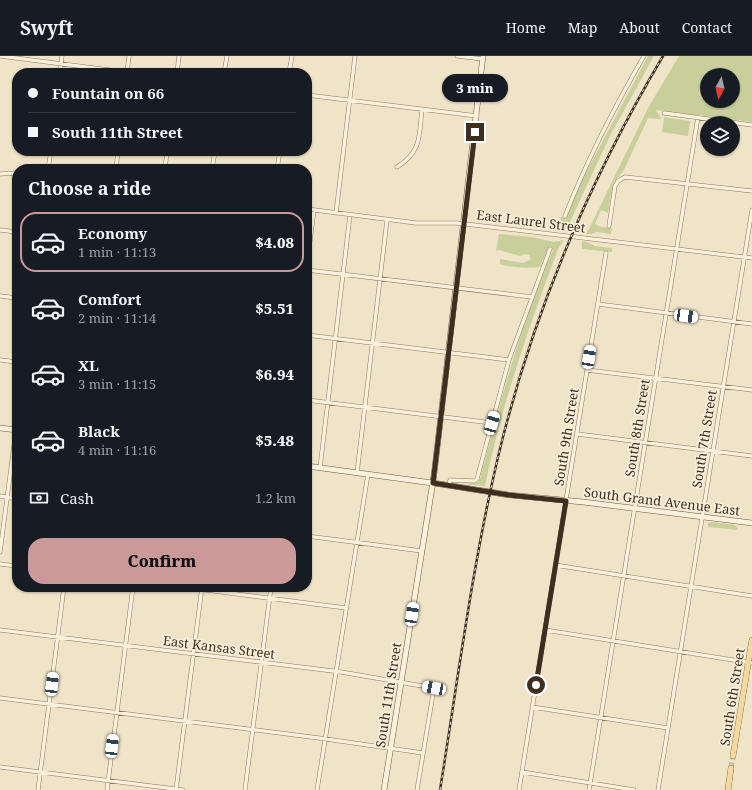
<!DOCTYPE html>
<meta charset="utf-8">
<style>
body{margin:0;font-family:"Noto Serif",serif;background:#20242c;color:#f1f3f6;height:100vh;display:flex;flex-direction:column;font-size:15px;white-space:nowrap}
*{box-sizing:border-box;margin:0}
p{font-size:13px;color:#9ea1a6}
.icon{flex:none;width:22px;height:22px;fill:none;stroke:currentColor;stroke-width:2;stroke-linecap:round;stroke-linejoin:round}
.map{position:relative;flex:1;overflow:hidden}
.sheet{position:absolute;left:12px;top:108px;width:300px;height:428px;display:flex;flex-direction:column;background:#171b24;border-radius:16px;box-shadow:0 1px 3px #0004}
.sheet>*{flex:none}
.top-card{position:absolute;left:12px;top:12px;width:300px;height:88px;border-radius:16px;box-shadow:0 1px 3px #0004;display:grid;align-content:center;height:88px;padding:0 16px;background:#171b24}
.needle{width:26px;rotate:188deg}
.controls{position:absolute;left:700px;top:12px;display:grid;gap:8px}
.controls a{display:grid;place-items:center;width:40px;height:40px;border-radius:50%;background:#171b24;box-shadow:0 1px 3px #0004;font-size:20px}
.end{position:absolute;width:18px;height:18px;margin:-9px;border:5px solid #3d2e20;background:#fff;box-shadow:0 0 0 2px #fff}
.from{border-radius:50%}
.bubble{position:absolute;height:28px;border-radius:14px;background:#171b24;box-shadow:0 1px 3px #0004;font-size:13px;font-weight:800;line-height:28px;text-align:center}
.car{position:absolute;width:12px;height:24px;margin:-12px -6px;border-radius:5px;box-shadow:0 0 3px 1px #0007;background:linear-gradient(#fff 24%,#345 0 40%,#fff 0 76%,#345 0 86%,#fff 0)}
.top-card b{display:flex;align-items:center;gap:14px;height:38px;font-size:15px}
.top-card b+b{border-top:1px solid #363941}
.top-card i{width:10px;height:10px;background:#f1f3f6}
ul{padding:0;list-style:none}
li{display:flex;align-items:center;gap:12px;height:60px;margin:0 8px 6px;padding:0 8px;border:2px solid transparent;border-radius:16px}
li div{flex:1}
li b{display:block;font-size:15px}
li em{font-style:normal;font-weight:800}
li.active{border-color:#cc999b}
li>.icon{width:36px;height:36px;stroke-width:1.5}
h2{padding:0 16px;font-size:18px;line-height:48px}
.pay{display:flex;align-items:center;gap:10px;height:44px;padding:0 16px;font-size:15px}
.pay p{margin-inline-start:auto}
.button{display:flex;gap:8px;margin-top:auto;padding:8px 16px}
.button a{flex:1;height:46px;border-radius:16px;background:#cc999b;color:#111;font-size:16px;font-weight:800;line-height:46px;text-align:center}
header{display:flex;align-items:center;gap:24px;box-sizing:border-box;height:56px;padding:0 20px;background:#171b24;border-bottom:1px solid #363941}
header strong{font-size:19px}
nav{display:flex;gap:22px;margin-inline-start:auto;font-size:14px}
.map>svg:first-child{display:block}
.green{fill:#c9cf9b;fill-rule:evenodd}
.sand{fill:#ecd9a5}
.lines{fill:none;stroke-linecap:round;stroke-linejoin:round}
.primary-tunnel{stroke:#ccc0a6;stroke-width:5.5;stroke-dasharray:5.5 3;stroke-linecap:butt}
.street-casing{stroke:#8d765c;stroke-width:4.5}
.secondary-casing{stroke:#6f573f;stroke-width:6}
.primary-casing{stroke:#5b4430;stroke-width:6}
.street{stroke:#faf1dc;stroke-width:3.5}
.secondary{stroke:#faf1dc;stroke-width:5}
.primary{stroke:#f3d9a0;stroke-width:5.5}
.rail-casing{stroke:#3d2e20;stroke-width:2.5}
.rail{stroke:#f7eed8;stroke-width:1;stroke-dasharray:3;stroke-linecap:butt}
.route{stroke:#3d2e20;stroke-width:5}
.labels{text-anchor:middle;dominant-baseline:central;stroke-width:3.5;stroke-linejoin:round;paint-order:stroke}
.street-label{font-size:13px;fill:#3d2e20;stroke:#f7eed8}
</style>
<header>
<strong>Swyft</strong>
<nav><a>Home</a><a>Map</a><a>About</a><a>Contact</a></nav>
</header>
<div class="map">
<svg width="752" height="734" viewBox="0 0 752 734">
<rect width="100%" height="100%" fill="#f0e4c8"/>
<path class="green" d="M648,0H654L610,80L580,144L568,171V176L556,171L561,161L566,162L582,124Z
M679,0H752V66L656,54L661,62L660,63L648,62L624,114L613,127L608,157L601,154L595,168L601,171L612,172L611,178L597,176L591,178H585L589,173L648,52ZM707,19H733V45H707Z
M664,61L690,65L688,80L662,76Z
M499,178L532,181L554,186L564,184L559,191C529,269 502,348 485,430L464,428L478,426L480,423C500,345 521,268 553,194L548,192L540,211C533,213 507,211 500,208V203L523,207L531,203L529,199L525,198L520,200L499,194L496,195Z
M582,185L587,186L595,190L612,192V196L582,193Z
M711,466L735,469L738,473L737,474L708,471V467Z"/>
<path class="sand" d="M707,23V43L701,42L698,38L702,25Z"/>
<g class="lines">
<path class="primary-tunnel" d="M731,712L733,700"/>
<defs>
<path id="street" d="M0,0L133,17
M457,0L483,3
M60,17L62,0
M127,17L129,0
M177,17L179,0
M224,17L227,0
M289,17L292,0
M307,39L477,60
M664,57L752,69
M397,111C422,96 419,79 422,53
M48,113L51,95
M116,113L118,95
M165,113L167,95
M212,113L215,95
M277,113L280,95
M0,118L17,117
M307,153L416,167H457L752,202
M336,157L355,0
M565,160C587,104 614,52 644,0
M609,170L615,130L618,125L625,121L752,135
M0,174L17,176
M307,208L314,154
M307,214L532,241
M0,240L17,242
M598,248L752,268
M307,279L509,304
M0,304L17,306
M587,314L752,334
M307,344L492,367
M577,378L752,400
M320,412L350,159
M357,417L387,164
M449,429L450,424L474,425L477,423L509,304L550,193
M0,440L17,443
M307,480L422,495
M0,496L16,374
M0,508L17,510
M555,509L752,540
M183,531L346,552
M0,574L341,616L434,632L417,734
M545,574L752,607
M0,642L319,682L423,697
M532,651L668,672
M0,711L183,734
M522,716L634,734
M38,734L64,531
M107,734L133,531
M176,734L202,531
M245,734L271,531
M317,734L368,418
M519,734L606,197
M589,734L698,61
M658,734L752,154"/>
<path id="secondary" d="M0,372L17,374
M307,410L440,428L509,439L583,446L752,467
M384,734L434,419L483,0"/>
<path id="primary" d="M733,700L752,584
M728,734L731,712"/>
</defs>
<use href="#street" class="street-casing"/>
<use href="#secondary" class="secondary-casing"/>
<use href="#primary" class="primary-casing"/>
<use href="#street" class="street"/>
<use href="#secondary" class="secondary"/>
<use href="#primary" class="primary"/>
<defs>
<path id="rail" d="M440,734C458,623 472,511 498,401C532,259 589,125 663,0"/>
</defs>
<use href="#rail" class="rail-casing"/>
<use href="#rail" class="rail"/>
</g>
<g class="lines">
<path class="route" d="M475,76L433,427L509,439L566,445L536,629"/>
</g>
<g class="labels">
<g class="street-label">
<text transform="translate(531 165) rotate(7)">East Laurel Street</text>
<text transform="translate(637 372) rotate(-81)">South 8th Street</text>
<text transform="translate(566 381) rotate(-81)">South 9th Street</text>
<text transform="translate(704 383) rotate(-81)">South 7th Street</text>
<text transform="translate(662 445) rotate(7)">South Grand Avenue East</text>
<text transform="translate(219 591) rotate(7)">East Kansas Street</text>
<text transform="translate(388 639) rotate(-81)">South 11th Street</text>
<text transform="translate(732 641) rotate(-81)">South 6th Street</text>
</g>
</g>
</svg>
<div class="controls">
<a><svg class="needle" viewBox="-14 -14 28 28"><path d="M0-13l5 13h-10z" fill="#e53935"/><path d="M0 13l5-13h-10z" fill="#9ea1a6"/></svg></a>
<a><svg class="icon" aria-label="layers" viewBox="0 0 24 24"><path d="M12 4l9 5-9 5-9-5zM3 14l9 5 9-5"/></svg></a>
</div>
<i class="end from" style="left:536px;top:629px"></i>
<i class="end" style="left:475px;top:76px"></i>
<div class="bubble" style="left:442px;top:18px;width:66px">3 min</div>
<i class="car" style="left:686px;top:260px;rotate:98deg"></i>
<i class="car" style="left:589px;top:301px;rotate:9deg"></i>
<i class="car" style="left:492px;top:367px;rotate:16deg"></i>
<i class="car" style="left:412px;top:558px;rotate:9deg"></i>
<i class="car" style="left:52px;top:628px;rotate:7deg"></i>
<i class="car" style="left:434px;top:632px;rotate:281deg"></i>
<i class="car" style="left:112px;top:690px;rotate:7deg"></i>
<div class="top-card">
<b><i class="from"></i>Fountain on 66</b>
<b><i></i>South 11th Street</b>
</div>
<section class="sheet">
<h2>Choose a ride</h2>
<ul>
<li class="active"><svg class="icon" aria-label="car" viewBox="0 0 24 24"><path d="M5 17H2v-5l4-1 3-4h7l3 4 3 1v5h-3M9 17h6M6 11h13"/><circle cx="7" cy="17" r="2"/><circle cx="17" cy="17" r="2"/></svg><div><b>Economy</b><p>1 min · 11:13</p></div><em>$4.08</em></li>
<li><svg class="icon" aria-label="car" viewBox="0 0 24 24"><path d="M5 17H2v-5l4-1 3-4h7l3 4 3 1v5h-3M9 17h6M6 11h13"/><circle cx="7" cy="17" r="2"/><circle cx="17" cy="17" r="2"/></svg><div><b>Comfort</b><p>2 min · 11:14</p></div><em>$5.51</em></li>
<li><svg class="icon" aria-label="car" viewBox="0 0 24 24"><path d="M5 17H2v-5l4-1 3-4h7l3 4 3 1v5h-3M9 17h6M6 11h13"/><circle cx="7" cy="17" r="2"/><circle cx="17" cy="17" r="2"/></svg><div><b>XL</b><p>3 min · 11:15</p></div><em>$6.94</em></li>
<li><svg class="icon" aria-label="car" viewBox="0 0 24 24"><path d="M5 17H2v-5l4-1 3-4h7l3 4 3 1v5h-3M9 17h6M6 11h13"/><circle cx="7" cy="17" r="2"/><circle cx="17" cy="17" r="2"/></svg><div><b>Black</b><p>4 min · 11:16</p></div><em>$5.48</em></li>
</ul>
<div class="pay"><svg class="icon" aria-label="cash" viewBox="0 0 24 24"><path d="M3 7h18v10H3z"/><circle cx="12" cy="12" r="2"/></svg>Cash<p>1.2 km</p></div>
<div class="button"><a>Confirm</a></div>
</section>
</div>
